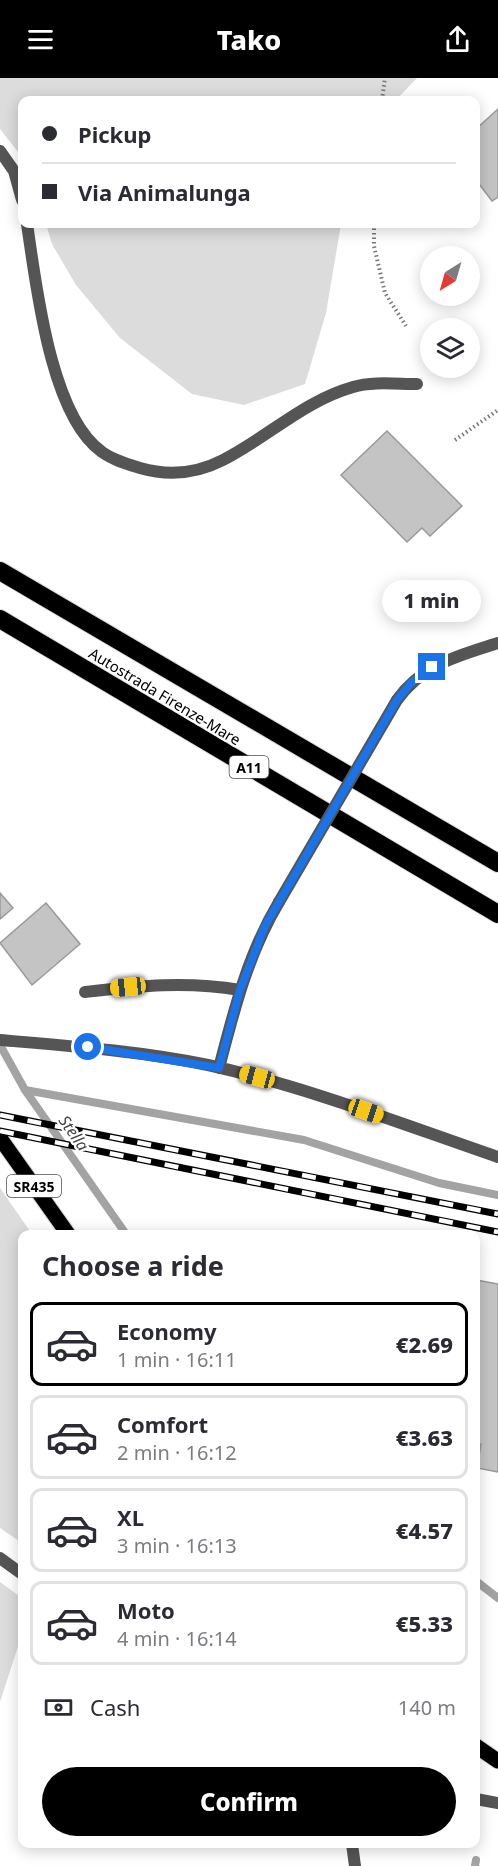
<!DOCTYPE html>
<meta charset="utf-8">
<style>
body{margin:0;font-family:"Noto Sans",sans-serif;background:#f2f2f3;color:#2b2b33;height:100vh;display:flex;flex-direction:column;font-size:22px;white-space:nowrap}
*{box-sizing:border-box;margin:0}
p{font-size:20px;color:#7c7c81}
.icon{flex:none;width:33px;height:33px;fill:none;stroke:currentColor;stroke-width:2;stroke-linecap:round;stroke-linejoin:round}
.map{position:relative;flex:1;overflow:hidden}
.details{position:absolute;left:18px;top:1152px;width:462px;height:618px;display:flex;flex-direction:column;background:#fff;border-radius:12px;box-shadow:0 3px 15px #0003}
.details>*{flex:none}
.banner{position:absolute;left:18px;top:18px;width:462px;height:132px;border-radius:12px;box-shadow:0 3px 15px #0003;display:grid;align-content:center;height:132px;padding:0 24px;background:#fff}
.needle{width:39px;rotate:217deg}
.tools{position:absolute;left:420px;top:168px;display:grid;gap:12px}
.tools a{display:grid;place-items:center;width:60px;height:60px;border-radius:50%;background:#fff;box-shadow:0 3px 15px #0003;font-size:30px}
.end{position:absolute;width:27px;height:27px;margin:-14px;border:8px solid #1a73e8;background:#fff;box-shadow:0 0 0 3px #fff}
.from{border-radius:50%}
.bubble{position:absolute;height:42px;border-radius:21px;background:#fff;box-shadow:0 3px 15px #0003;font-size:20px;font-weight:800;line-height:42px;text-align:center}
.car{position:absolute;width:18px;height:36px;margin:-18px -9px;border-radius:8px;box-shadow:0 0 4px 2px #0007;background:linear-gradient(#f5c518 24%,#345 0 40%,#f5c518 0 76%,#345 0 86%,#f5c518 0)}
.banner b{display:flex;align-items:center;gap:21px;height:57px;font-size:22px}
.banner b+b{border-top:2px solid #e1e1e2}
.banner i{width:15px;height:15px;background:#2b2b33}
ul{padding:0;list-style:none}
li{display:flex;align-items:center;gap:18px;height:84px;margin:0 12px 9px;padding:0 12px;border:3px solid #e1e1e2;border-radius:12px}
li div{flex:1}
li b{display:block;font-size:22px}
li em{font-style:normal;font-weight:800}
li.active{border-color:#000}
li>.icon{width:54px;height:54px;stroke-width:1.5}
h2{padding:0 24px;font-size:27px;line-height:72px}
.pay{display:flex;align-items:center;gap:15px;height:66px;padding:0 24px;font-size:22px}
.pay p{margin-inline-start:auto}
.action{display:flex;gap:12px;margin-top:auto;padding:12px 24px}
.action a{flex:1;height:69px;border-radius:36px;background:#000;color:#fff;font-size:24px;font-weight:800;line-height:69px;text-align:center}
header{display:flex;justify-content:space-between;align-items:center;height:78px;padding:0 24px;background:#000;color:#fff;font-size:27px;font-weight:800}
.map>svg:first-child{display:block}
.green{fill:#dcdcdc}
.lines{fill:none;stroke-linecap:round;stroke-linejoin:round}
.stream{stroke:#a3a3a3;stroke-width:8}
.building{fill:#c4c4c4;stroke:#999;stroke-width:1.5}
.primary-casing{stroke:#dbdbdb;stroke-width:17}
.motorway-casing{stroke:#dbdbdb;stroke-width:20}
.path{stroke:#777;stroke-width:4;stroke-dasharray:1.5 3;stroke-linecap:butt}
.service{stroke:#555;stroke-width:12}
.minor{stroke:#555;stroke-width:12}
.tertiary{stroke:#555;stroke-width:12}
.primary{stroke:#000;stroke-width:15}
.motorway{stroke:#000;stroke-width:18}
.rail-casing{stroke:#000;stroke-width:7}
.rail{stroke:#fff;stroke-width:4.5;stroke-dasharray:14;stroke-linecap:butt}
.minor-bridge{stroke:#555;stroke-width:12}
.route{stroke:#1a73e8;stroke-width:8}
.labels{text-anchor:middle;dominant-baseline:central;stroke-width:4.5;stroke-linejoin:round;paint-order:stroke}
.shield{fill:#fff;stroke:#4c4c4c;stroke-width:1.5}
.shield-label{font-size:14px;font-weight:bold;fill:#000}
.street-label{font-size:15px;fill:#000;stroke:#fff}
.water-label{font-size:16px;font-style:italic;fill:#444;stroke:#fff}
</style>
<header><svg class="icon" aria-label="menu" viewBox="0 0 24 24"><path d="M4 6h16M4 12h16M4 18h16"/></svg>Tako<svg class="icon" aria-label="share" viewBox="0 0 24 24"><path d="M12 15V3M7 8l5-5 5 5M5 13v7h14v-7"/></svg></header>
<div class="map">
<svg width="498" height="1788" viewBox="0 0 498 1788">
<rect width="100%" height="100%" fill="#fff"/>
<path class="green" d="M0,0H417L396,22H22V79L0,51Z
M46,146H341L326,235L305,306L244,327L192,316L120,260L76,207L52,166Z
M0,1110L32,1156H22V1465L0,1450Z
M0,1504L22,1520V1556L0,1624Z"/>
<g class="lines">
<path class="stream" d="M0,967L25,1012L126,1156
M25,1012L304,1062L439,1105L498,1117
M476,1503L498,1520
M475,1788L476,1782"/>
</g>
<path class="building" d="M498,31V119L492,123L476,102V51Z
M387,353L462,428L430,458L422,450L407,464L341,397Z
M0,815L13,830L0,841Z
M46,825L80,866L32,907L0,865Z
M476,1202L498,1206V1394L477,1390L481,1366L476,1365Z"/>
<g class="lines">
<defs>
<path id="primary" d="M0,1060L68,1156
M476,1668L498,1683"/>
<path id="motorway" d="M0,493L498,785
M0,541L498,836"/>
</defs>
<use href="#primary" class="primary-casing"/>
<use href="#motorway" class="motorway-casing"/>
<path class="path" d="M382,22L385,0
M374,146V168L385,215L406,248
M455,362L498,332"/>
<path class="service" d="M85,914C140,908 185,903 240,912"/>
<path class="minor" d="M0,73L14,93L22,122
M27,146C36,205 50,338 102,374C113,382 127,386 140,390C168,398 196,396 223,382C268,359 304,323 353,309C372,303 397,306 417,306
M397,622C423,586 458,578 498,565
M0,962C70,968 139,973 208,987C307,1009 402,1046 498,1079
M219,990C234,932 248,876 279,824
M352,1766L355,1788"/>
<path class="tertiary" d="M0,1480L22,1496
M476,1721L498,1725"/>
<use href="#primary" class="primary"/>
<use href="#motorway" class="motorway"/>
<defs>
<path id="rail" d="M0,1037L498,1136
M0,1053L498,1154"/>
</defs>
<use href="#rail" class="rail-casing"/>
<use href="#rail" class="rail"/>
<path class="minor-bridge" d="M279,824L397,622"/>
</g>
<g class="lines">
<path class="route" d="M88,969L219,990L240,912L265,848L397,622L411,605L432,589"/>
</g>
<g class="labels">
<g class="shield">
<rect x="229.5" y="678" width="39" height="22" rx="4.5"/>
<rect x="7" y="1097" width="54" height="22" rx="4.5"/>
</g>
<g class="shield-label">
<text x="249" y="689">A11</text>
<text x="34" y="1108">SR435</text>
</g>
<g class="street-label">
<text transform="translate(165 618) rotate(31)">Autostrada Firenze-Mare</text>
</g>
<g class="water-label">
<text transform="translate(74 1055) rotate(55)">Stella</text>
</g>
</g>
</svg>
<div class="tools">
<a><svg class="needle" viewBox="-14 -14 28 28"><path d="M0-13l5 13h-10z" fill="#e53935"/><path d="M0 13l5-13h-10z" fill="#7c7c81"/></svg></a>
<a><svg class="icon" aria-label="layers" viewBox="0 0 24 24"><path d="M12 4l9 5-9 5-9-5zM3 14l9 5 9-5"/></svg></a>
</div>
<i class="end from" style="left:88px;top:969px"></i>
<i class="end" style="left:432px;top:589px"></i>
<div class="bubble" style="left:382px;top:502px;width:99px">1 min</div>
<i class="car" style="left:128px;top:909px;rotate:264deg"></i>
<i class="car" style="left:257px;top:999px;rotate:285deg"></i>
<i class="car" style="left:366px;top:1033px;rotate:109deg"></i>
<div class="banner">
<b><i class="from"></i>Pickup</b>
<b><i></i>Via Animalunga</b>
</div>
<section class="details">
<h2>Choose a ride</h2>
<ul>
<li class="active"><svg class="icon" aria-label="car" viewBox="0 0 24 24"><path d="M5 17H2v-5l4-1 3-4h7l3 4 3 1v5h-3M9 17h6M6 11h13"/><circle cx="7" cy="17" r="2"/><circle cx="17" cy="17" r="2"/></svg><div><b>Economy</b><p>1 min · 16:11</p></div><em>€2.69</em></li>
<li><svg class="icon" aria-label="car" viewBox="0 0 24 24"><path d="M5 17H2v-5l4-1 3-4h7l3 4 3 1v5h-3M9 17h6M6 11h13"/><circle cx="7" cy="17" r="2"/><circle cx="17" cy="17" r="2"/></svg><div><b>Comfort</b><p>2 min · 16:12</p></div><em>€3.63</em></li>
<li><svg class="icon" aria-label="car" viewBox="0 0 24 24"><path d="M5 17H2v-5l4-1 3-4h7l3 4 3 1v5h-3M9 17h6M6 11h13"/><circle cx="7" cy="17" r="2"/><circle cx="17" cy="17" r="2"/></svg><div><b>XL</b><p>3 min · 16:13</p></div><em>€4.57</em></li>
<li><svg class="icon" aria-label="car" viewBox="0 0 24 24"><path d="M5 17H2v-5l4-1 3-4h7l3 4 3 1v5h-3M9 17h6M6 11h13"/><circle cx="7" cy="17" r="2"/><circle cx="17" cy="17" r="2"/></svg><div><b>Moto</b><p>4 min · 16:14</p></div><em>€5.33</em></li>
</ul>
<div class="pay"><svg class="icon" aria-label="cash" viewBox="0 0 24 24"><path d="M3 7h18v10H3z"/><circle cx="12" cy="12" r="2"/></svg>Cash<p>140 m</p></div>
<div class="action"><a>Confirm</a></div>
</section>
</div>
